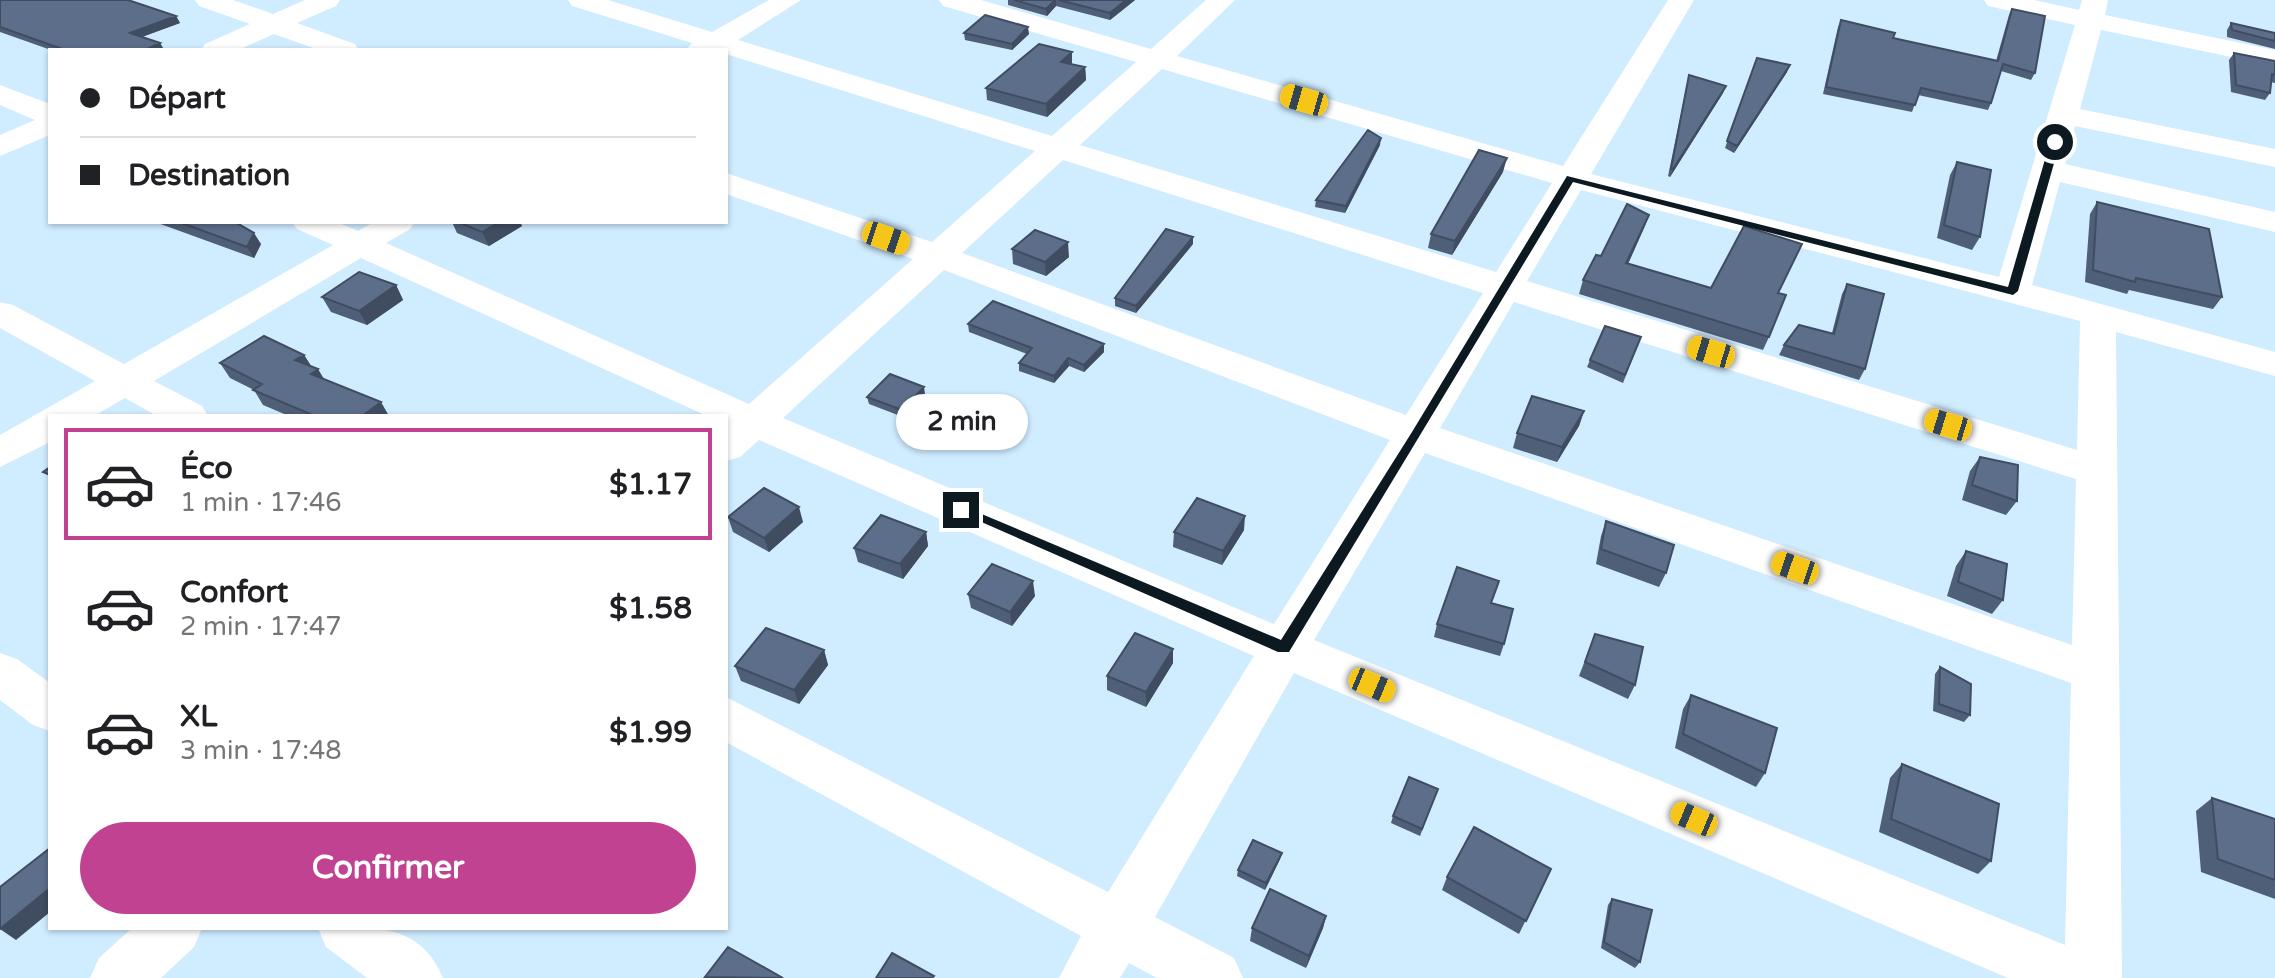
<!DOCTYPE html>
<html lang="fr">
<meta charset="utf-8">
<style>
body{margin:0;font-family:"Varela Round",sans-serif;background:#f2f2f2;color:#202124;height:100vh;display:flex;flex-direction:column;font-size:30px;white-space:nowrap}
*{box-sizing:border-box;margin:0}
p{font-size:26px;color:#757577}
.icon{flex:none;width:44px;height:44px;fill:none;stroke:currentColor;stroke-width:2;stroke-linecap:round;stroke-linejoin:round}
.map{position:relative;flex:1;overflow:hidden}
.panel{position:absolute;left:48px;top:414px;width:680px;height:516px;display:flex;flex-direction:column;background:#fff;border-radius:0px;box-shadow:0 2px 6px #0004}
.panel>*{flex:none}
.hud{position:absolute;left:48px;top:48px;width:680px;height:176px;border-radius:0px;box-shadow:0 2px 6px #0004;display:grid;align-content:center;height:176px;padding:0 32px;background:#fff}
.end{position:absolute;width:36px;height:36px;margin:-18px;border:10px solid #0c1921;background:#fff;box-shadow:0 0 0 4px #fff}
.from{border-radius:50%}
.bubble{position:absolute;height:56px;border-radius:28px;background:#fff;box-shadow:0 2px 6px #0004;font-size:26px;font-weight:800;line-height:56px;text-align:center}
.car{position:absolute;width:24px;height:48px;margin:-24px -12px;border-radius:10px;box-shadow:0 0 6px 2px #0007;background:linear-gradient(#f5c518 24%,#345 0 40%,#f5c518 0 76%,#345 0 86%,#f5c518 0)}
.hud b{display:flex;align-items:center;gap:28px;height:76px;font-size:30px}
.hud b+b{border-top:2px solid #e0e0e0}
.hud i{width:20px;height:20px;background:#202124}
ul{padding:14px 0 0;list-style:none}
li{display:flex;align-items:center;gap:24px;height:112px;margin:0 16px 12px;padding:0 16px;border:4px solid transparent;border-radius:0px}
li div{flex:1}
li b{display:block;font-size:30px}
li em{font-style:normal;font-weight:800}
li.active{border-color:#c14290}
li>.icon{width:72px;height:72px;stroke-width:1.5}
.cta{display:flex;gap:16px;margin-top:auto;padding:16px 32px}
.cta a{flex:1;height:92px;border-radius:48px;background:#c14290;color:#fff;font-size:32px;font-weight:800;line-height:92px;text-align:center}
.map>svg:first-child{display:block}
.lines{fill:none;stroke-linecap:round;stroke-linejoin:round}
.minor{fill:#fff;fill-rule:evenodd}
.wall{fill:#4f5f77}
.shaded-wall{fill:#404d61}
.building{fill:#5c6e8a;stroke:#404d61;stroke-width:2}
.route{fill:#0c1921}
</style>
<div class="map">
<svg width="2275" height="978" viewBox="0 0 2275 978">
<rect width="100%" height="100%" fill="#d0ecff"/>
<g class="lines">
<path class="minor" d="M195,0H233L273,14L305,0H340L336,6L297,23L355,44L359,50H319L274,34L238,50H201L205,44L250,24L199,6Z
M568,0H608L712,32L769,0H801L738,40L1052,136L1136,62L943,6L939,0H981L1151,49L1206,0H1235L1177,56L1563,166L1668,0H1694L1591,174L1999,277L2075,25L1988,6L1984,0H2034L2079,10L2082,0H2108L2105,15L2275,50V66L2101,30L2080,109L2275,149V167L2075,126L2065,164L2275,212V232L2060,182L2032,285L2275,352V376L2116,332L2122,978H2008L1294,673L1155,917L1234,958L1243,978H1157L1129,963L1120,978H1059L1081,936L726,742V697L1108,892L1254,656L759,440L740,457L726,461V416H707L361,258L154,381L202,406L208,416H157L125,398L94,416H50V442L0,467V435L95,381L0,328V302L13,305L124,364L333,245L297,229L292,222H337L358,231L374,222H415L410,229L386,243L749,404L913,259L726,194V173L932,242L1035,151L726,54V50H686L692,43L572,6ZM1162,69L1552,183L1496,272L1080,145ZM1063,160L1483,293L1406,415L962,253ZM1581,190L2080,321L2077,450L1527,281ZM944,270L1390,440L1274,624L783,418ZM1514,302L2076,479L2072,645L1440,428ZM1425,453L2071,683L2065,945L1314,640Z
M0,85L50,104V135L0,156V135L35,120L0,105Z
M0,653L17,659L50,683V731L33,725L0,700Z
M132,928H202L194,947L161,978H90L99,958Z
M318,928C371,928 419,920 443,978H367L326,947Z"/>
</g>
<path class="wall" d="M0,0L176,16L180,23L141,37L160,43L164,50H51L0,32Z
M1008,0H1135L1110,20L1056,6L1047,16L1008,5Z
M2012,9L2035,73L2031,80L2001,71L1991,103L1988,110L1918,95L1912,112L1823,94L1838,27L1841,20L1893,38L1996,61L2009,15Z
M2231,23L2275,33V49L2227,37V30Z
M964,33L1029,34L1012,50L965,40Z
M2234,53L2275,61V83L2271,82L2270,93L2265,100L2231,92L2229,60Z
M1757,58L1787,72L1734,153L1725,148Z
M1085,67L1086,80L1047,117L987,100L986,88Z
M1689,75L1723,93L1670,177L1668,176Z
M1380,145L1345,213L1315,207L1316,200Z
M1957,162L1980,237L1972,250L1937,238L1950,175Z
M1503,172L1452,255L1428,248L1431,234Z
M2097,202L2222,297L2213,309L2129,290L2127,294L2085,282L2090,214Z
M1649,215L1644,228L1628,264L1711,288L1778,293L1769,337L1763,350L1579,294L1583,280L1601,256Z
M155,222H235L261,244L254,258Z
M452,222H520L522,226L489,246L457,233Z
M1193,244L1136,313L1115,306V298Z
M1012,249L1069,257L1046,276L1013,264Z
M1847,284L1865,369L1859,380L1779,355L1784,345L1832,333L1842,294Z
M396,285L403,300L367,325L331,312L322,297Z
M968,324L1104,352L1084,372L1069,366L1054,383L1019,371V363L1027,354L969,332Z
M1641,337L1623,383L1587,367L1590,360Z
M304,355L311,366L323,378L389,416H289L263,405L254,390L230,378L220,363Z
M925,394L903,417L869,404L867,397Z
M1584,411L1579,426L1557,462L1513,448L1517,433Z
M1980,457L2017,501L2006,515L1962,500L1970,471Z
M728,517L803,522L769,552L733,532Z
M1606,521L1666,573L1659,587L1596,564L1601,536Z
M1244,530L1222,565L1173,547L1174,532Z
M926,532L928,546L903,579L858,562L854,548Z
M1966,551L2003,600L1992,614L1947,596L1956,566Z
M968,594L1035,596L1012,626L971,608Z
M1492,603L1504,644L1500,656L1434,637L1437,624Z
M1595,634L1635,685L1628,699L1579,676Z
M824,650L828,665L799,704L741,681L735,666Z
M1173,663L1146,707L1107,690V676Z
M1940,667L1970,715L1964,722L1933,711L1935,674Z
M1691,695L1765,773L1756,787L1675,748L1683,709Z
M1902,764L1991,861L1978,874L1879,832L1890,778Z
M1438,789L1420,836L1391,823L1393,816Z
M2212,798L2275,819V899L2201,872L2196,811Z
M1282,853L1280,859L1265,890L1237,876L1238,870Z
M1551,869L1519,934L1442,890L1447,877Z
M1612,899L1640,962L1635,968L1601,948L1608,905Z
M1326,916L1323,928L1306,968L1250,941L1252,928Z"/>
<path class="shaded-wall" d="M1056,0V6L1047,16L1046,9Z
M1126,0H1135L1110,20V13Z
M176,16L180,23L134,40L130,33Z
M1028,27L1029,34L1012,50V44Z
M160,43L164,50H145Z
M1072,52V65L1061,62Z
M1790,65L1787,72L1734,153L1737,146Z
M1085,67L1086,80L1047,117L1046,104Z
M1726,86L1723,93L1670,177L1673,169Z
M1381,138L1380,145L1345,213L1346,206Z
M1507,158L1503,172L1452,255L1455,241Z
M1649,215L1644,228L1622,277L1626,263Z
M499,222H520L522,226L489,246L482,232Z
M254,233L261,244L254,258L247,247Z
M1193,237V244L1136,313V306Z
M1068,242L1069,257L1046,276L1045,262Z
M396,285L403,300L367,325L359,311Z
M1104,344V352L1084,372V365Z
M304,355L313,369L295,360Z
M1068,358L1069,366L1054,383V376Z
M318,369L327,384L311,374Z
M924,387L925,394L903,417L902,410Z
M381,402L389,416H362Z
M1584,411L1579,426L1557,462L1562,447Z
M799,507L803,522L769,552L764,538Z
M1245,516L1244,530L1222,565L1223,551Z
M926,532L928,546L903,579L900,564Z
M1033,581L1035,596L1012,626L1010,612Z
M1173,649V663L1146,707V692Z
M824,650L828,665L799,704L794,690Z
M1282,853L1280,859L1265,890L1266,883Z
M50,888V912L16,940L0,929Z
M1326,916L1323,928L1306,968L1309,956Z"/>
<path class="building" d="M0,0H128L176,16L130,33L160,43L145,50H65L0,27Z
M1014,0H1055L1046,9Z
M1059,0H1126L1110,13Z
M2012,9L2045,16L2035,73L2003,64L1991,103L1921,88L1915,105L1826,87L1841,20L1895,33L1893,38L1998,61Z
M985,15L1028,27L1012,44L964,33Z
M2231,23L2275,33V41L2232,30Z
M1039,44L1072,52L1061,62L1085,67L1046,104L986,88Z
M2234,53L2275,61V75L2272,74L2270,93L2236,85Z
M1757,58L1790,65L1737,146L1727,141Z
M1689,75L1726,86L1673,169H1671Z
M1368,130L1381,138L1346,206L1316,200Z
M1479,150L1507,158L1455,241L1431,234Z
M1957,162L1991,170L1980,237L1944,225Z
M2097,202L2209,229L2222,297L2136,278L2135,282L2093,270Z
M1627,204L1649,215L1626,263L1711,288L1744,226L1802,244L1778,293L1786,295L1769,337L1583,280L1596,255L1601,256Z
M179,222H235L254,233L247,247Z
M458,222H499L482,232Z
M1166,229L1193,237L1136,306L1115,298Z
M1035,230L1068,242L1045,262L1012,249Z
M359,272L396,285L359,311L322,297Z
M1847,284L1884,294L1865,369L1784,345L1799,325L1834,334Z
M993,301L1104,344L1084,365L1068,358L1054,376L1019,363L1032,348L968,324Z
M1605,326L1641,337L1625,375L1590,360Z
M264,336L304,355L295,360L318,369L311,374L381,402L362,416H315L253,390L262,384L220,363Z
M890,374L924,387L902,410L867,397Z
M1532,396L1584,411L1562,447L1517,433Z
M1980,457L2018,465L2017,501L1972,485Z
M50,467V475L43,472Z
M764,488L799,507L764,538L728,517Z
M1197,498L1245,516L1223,551L1174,532Z
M881,515L926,532L900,564L854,548Z
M1606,521L1674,545L1666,573L1601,549Z
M1966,551L2007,564L2003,600L1958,582Z
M992,564L1033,581L1010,612L968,594Z
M1457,567L1499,581L1491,603L1513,609L1504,644L1437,624Z
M766,628L824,650L794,690L735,666Z
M1135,633L1173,649L1146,692L1107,676Z
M1595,634L1643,647L1635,685L1585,662Z
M1940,667L1971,684L1970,715L1939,704Z
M1691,695L1777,728L1765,773L1683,734Z
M1902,764L1999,804L1991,861L1891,819Z
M1409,777L1438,789L1422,829L1393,816Z
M2212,798L2275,819V880L2218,859Z
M1474,827L1551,869L1526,921L1447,877Z
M1253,840L1282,853L1266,883L1238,870Z
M50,848V888L0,929V887Z
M1270,889L1326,916L1309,956L1252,928Z
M1612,899L1652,910L1640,962L1604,942Z
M728,947L783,978L705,977Z
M892,953L934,976L932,978H876Z"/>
<path class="route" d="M2055,140L2060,142L2018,291L2013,295L1573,182L1289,652H1278L954,510L965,507L1281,640L1412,432L1567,176L2008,287L2050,142Z"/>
</svg>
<i class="end from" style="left:2055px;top:142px"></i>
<i class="end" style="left:961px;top:510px"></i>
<div class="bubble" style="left:896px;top:394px;width:132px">2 min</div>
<i class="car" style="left:1304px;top:100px;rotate:286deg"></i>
<i class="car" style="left:886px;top:238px;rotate:109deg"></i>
<i class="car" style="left:1711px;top:352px;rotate:287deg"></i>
<i class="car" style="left:1948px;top:425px;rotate:287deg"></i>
<i class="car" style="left:1795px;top:568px;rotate:289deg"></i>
<i class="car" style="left:1372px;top:685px;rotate:113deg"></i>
<i class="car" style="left:1694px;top:819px;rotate:293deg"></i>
<div class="hud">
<b><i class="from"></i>Départ</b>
<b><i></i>Destination</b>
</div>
<section class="panel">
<ul>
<li class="active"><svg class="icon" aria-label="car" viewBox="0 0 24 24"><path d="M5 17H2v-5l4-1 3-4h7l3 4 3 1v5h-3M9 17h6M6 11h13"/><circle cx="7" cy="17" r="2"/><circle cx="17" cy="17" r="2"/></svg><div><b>Éco</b><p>1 min · 17:46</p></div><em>$1.17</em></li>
<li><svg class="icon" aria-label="car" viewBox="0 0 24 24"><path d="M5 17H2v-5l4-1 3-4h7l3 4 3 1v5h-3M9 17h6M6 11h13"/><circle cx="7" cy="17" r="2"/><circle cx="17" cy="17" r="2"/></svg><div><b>Confort</b><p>2 min · 17:47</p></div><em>$1.58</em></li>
<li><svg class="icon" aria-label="car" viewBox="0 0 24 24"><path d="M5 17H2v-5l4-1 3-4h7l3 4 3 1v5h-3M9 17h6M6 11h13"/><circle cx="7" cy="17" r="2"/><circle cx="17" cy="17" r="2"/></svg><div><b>XL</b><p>3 min · 17:48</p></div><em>$1.99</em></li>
</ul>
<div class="cta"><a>Confirmer</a></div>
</section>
</div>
